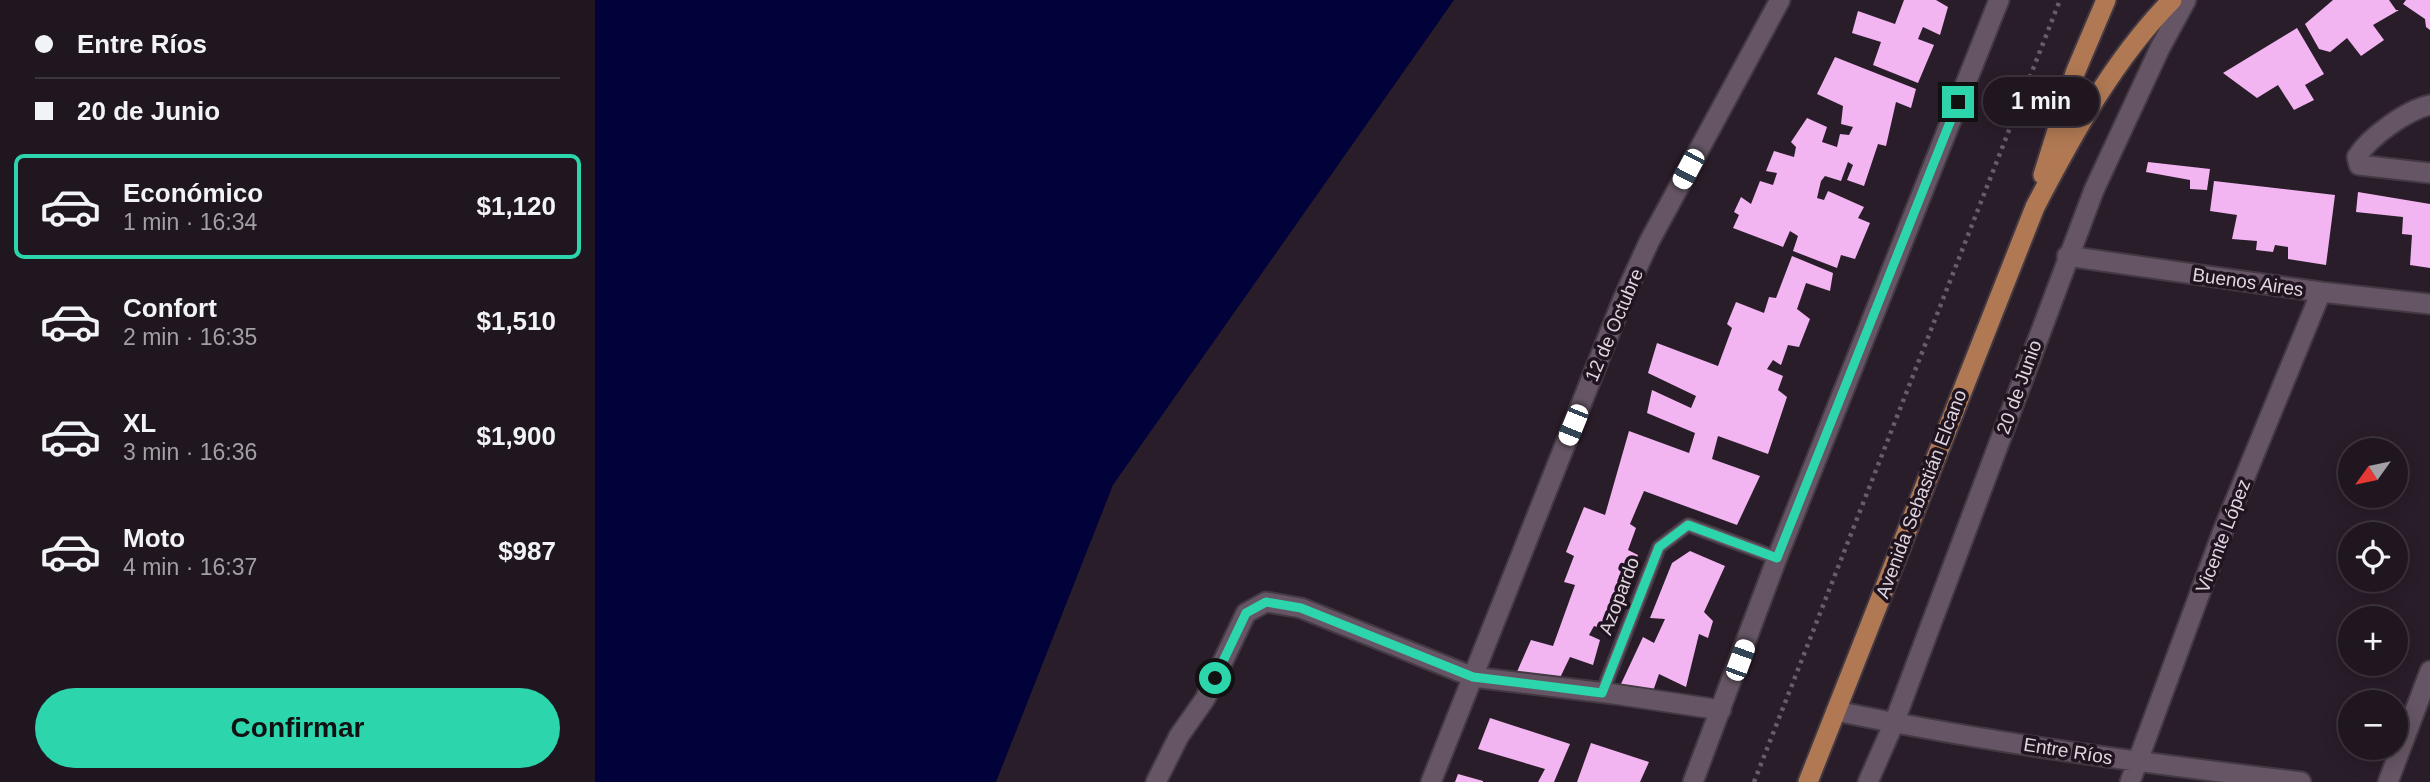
<!DOCTYPE html>
<html lang="es">
<meta charset="utf-8">
<style>
body{margin:0;font-family:Arial,sans-serif;background:#281f29;color:#f1f3f6;height:100vh;display:flex;flex-direction:column;font-size:26px;white-space:nowrap}
*{box-sizing:border-box;margin:0}
p{font-size:23px;color:#a29fa5}
.icon{flex:none;width:38px;height:38px;fill:none;stroke:currentColor;stroke-width:2;stroke-linecap:round;stroke-linejoin:round}
.map{position:relative;flex:1;overflow:hidden}
.details{display:flex;flex-direction:column;background:#201620;width:595px}
.details>*{flex:none}
.guide{display:grid;align-content:center;height:154px;padding:0 35px;background:#201620}
.needle{width:46px;rotate:237deg}
.tools{position:absolute;left:1743px;top:438px;display:grid;gap:14px}
.tools a{display:grid;place-items:center;width:70px;height:70px;border-radius:50%;background:#201620;box-shadow:0 4px 18px #0003,0 0 0 2px #3d353e;font-size:35px}
.end{position:absolute;width:32px;height:32px;margin:-16px;border:9px solid #2cd5ab;background:#111;box-shadow:0 0 0 4px #111}
.from{border-radius:50%}
.bubble{position:absolute;height:49px;border-radius:24px;background:#201620;box-shadow:0 4px 18px #0003,0 0 0 2px #3d353e;font-size:23px;font-weight:700;line-height:49px;text-align:center}
.car{position:absolute;width:21px;height:42px;margin:-21px -10px;border-radius:9px;box-shadow:0 0 5px 2px #0007;background:linear-gradient(#fff 24%,#345 0 40%,#fff 0 76%,#345 0 86%,#fff 0)}
.guide b{display:flex;align-items:center;gap:24px;height:66px;font-size:26px}
.guide b+b{border-top:2px solid #3d353e}
.guide i{width:18px;height:18px;background:#f1f3f6}
ul{padding:0;list-style:none}
li{display:flex;align-items:center;gap:21px;height:105px;margin:0 14px 10px;padding:0 21px;border:4px solid transparent;border-radius:10px}
li div{flex:1}
li b{display:block;font-size:26px}
li em{font-style:normal;font-weight:700}
li.active{border-color:#2cd5ab}
li>.icon{width:63px;height:63px;stroke-width:1.5}
.action{display:flex;gap:14px;margin-top:auto;padding:14px 35px}
.action a{flex:1;height:80px;border-radius:42px;background:#2cd5ab;color:#111;font-size:28px;font-weight:700;line-height:80px;text-align:center}
main{display:flex;flex:1;min-height:0}
.map>svg:first-child{display:block}
.water{fill:#000239}
.building{fill:#f2b5f2}
.lines{fill:none;stroke-linecap:round;stroke-linejoin:round}
.service-casing{stroke:#433943;stroke-width:16}
.minor-casing{stroke:#433943;stroke-width:23}
.primary-casing{stroke:#433943;stroke-width:23}
.path{stroke:#685c68;stroke-width:4.5;stroke-dasharray:3.5 5;stroke-linecap:butt}
.service{stroke:#665665;stroke-width:12}
.minor{stroke:#665665;stroke-width:19}
.primary{stroke:#b07953;stroke-width:19}
.route{stroke:#2cd5ab;stroke-width:9}
.labels{text-anchor:middle;dominant-baseline:central;stroke-width:7;stroke-linejoin:round;paint-order:stroke}
.street-label{font-size:19px;fill:#dfd6df;stroke:#201420}
</style>
<main>
<section class="details">
<div class="guide">
<b><i class="from"></i>Entre Ríos</b>
<b><i></i>20 de Junio</b>
</div>
<ul>
<li class="active"><svg class="icon" aria-label="car" viewBox="0 0 24 24"><path d="M5 17H2v-5l4-1 3-4h7l3 4 3 1v5h-3M9 17h6M6 11h13"/><circle cx="7" cy="17" r="2"/><circle cx="17" cy="17" r="2"/></svg><div><b>Económico</b><p>1 min · 16:34</p></div><em>$1,120</em></li>
<li><svg class="icon" aria-label="car" viewBox="0 0 24 24"><path d="M5 17H2v-5l4-1 3-4h7l3 4 3 1v5h-3M9 17h6M6 11h13"/><circle cx="7" cy="17" r="2"/><circle cx="17" cy="17" r="2"/></svg><div><b>Confort</b><p>2 min · 16:35</p></div><em>$1,510</em></li>
<li><svg class="icon" aria-label="car" viewBox="0 0 24 24"><path d="M5 17H2v-5l4-1 3-4h7l3 4 3 1v5h-3M9 17h6M6 11h13"/><circle cx="7" cy="17" r="2"/><circle cx="17" cy="17" r="2"/></svg><div><b>XL</b><p>3 min · 16:36</p></div><em>$1,900</em></li>
<li><svg class="icon" aria-label="car" viewBox="0 0 24 24"><path d="M5 17H2v-5l4-1 3-4h7l3 4 3 1v5h-3M9 17h6M6 11h13"/><circle cx="7" cy="17" r="2"/><circle cx="17" cy="17" r="2"/></svg><div><b>Moto</b><p>4 min · 16:37</p></div><em>$987</em></li>
</ul>
<div class="action"><a>Confirmar</a></div>
</section>
<div class="map">
<svg width="1835" height="782" viewBox="0 0 1835 782">
<rect width="100%" height="100%" fill="#2a1d2a"/>
<path class="water" d="M0,0H859L518,485L401,782H0Z"/>
<path class="building" d="M1309,0H1341L1353,7L1345,35L1328,27L1323,39L1339,45L1323,83L1278,65L1286,42L1257,33L1263,11L1300,24Z
M1738,0H1794L1801,10H1804L1778,25L1789,40L1766,56L1752,38L1735,52L1724,49L1710,24Z
M1811,0H1835V30L1831,27L1830,19L1808,4Z
M1702,28L1729,74L1710,85L1719,100L1699,110L1683,85L1662,98L1628,73Z
M1240,57L1321,89L1316,108L1301,102L1291,146L1283,144L1269,186L1252,180L1258,165L1253,162L1246,181L1230,176L1226,181L1222,198L1229,200L1233,191L1269,207L1263,218L1275,223L1260,259L1246,255L1242,268L1198,251L1203,236L1195,231L1188,247L1138,228L1144,215L1139,212L1146,197L1156,204L1165,181L1178,185L1182,173L1171,171L1179,151L1199,157L1201,147L1196,142L1212,118L1232,127L1227,142L1242,147L1245,134L1254,135L1258,127L1246,124L1248,106L1222,94Z
M1553,162L1615,169L1612,190L1595,189V180L1551,172Z
M1619,181L1740,195L1731,265L1693,259V247L1680,245L1678,252L1661,250L1662,241L1637,239L1642,215L1615,211Z
M1763,192L1835,204V268L1815,265L1817,235L1807,234L1808,217L1761,212Z
M1197,256L1238,273L1235,291L1211,283L1202,309L1215,319L1204,347L1193,345L1186,365L1178,360L1172,369L1188,376L1183,390L1192,397L1173,454L1123,436L1117,459L1165,476L1142,525L1049,491L1035,524L1041,528L1033,550L1043,555L1014,631L999,626L994,635L1005,640L998,665L975,657L962,684L921,674L936,640L958,646L980,585L969,582L979,556L971,552L989,507L1010,515L1034,431L1094,453L1100,433L1052,413L1057,390L1096,408L1101,396L1053,373L1062,343L1123,366L1137,328L1132,324L1141,302L1169,313L1174,297L1181,298Z
M1095,551L1130,566L1109,612L1118,621L1113,638L1104,634L1091,687L1064,674L1056,697L1025,686L1048,637L1059,643L1070,619L1055,618L1077,563Z
M895,718L975,744L959,782H943L950,769L883,749Z
M996,743L1054,762L1045,782H982Z
M863,774L888,781V782H860Z"/>
<g class="lines">
<defs>
<path id="service" d="M1007,693L1064,547L1093,525L1182,558"/>
<path id="minor" d="M1835,105C1812,110 1774,137 1762,157L1764,165L1835,173
M1472,256L1726,292L1835,304
M1241,711C1394,743 1550,763 1706,782
M561,782L584,736L610,699L651,613L671,602L706,608L878,677L1019,694L1126,710
M836,782L1028,299L1054,242L1185,0
M1098,782L1182,558L1404,0
M1273,782L1299,723L1499,190L1565,48L1591,0
M1535,782L1629,528L1726,292
M1793,782L1835,671"/>
<path id="primary" d="M1448,175L1480,73L1511,0
M1213,782L1440,207C1478,134 1519,59 1577,0"/>
</defs>
<use href="#service" class="service-casing"/>
<use href="#minor" class="minor-casing"/>
<use href="#primary" class="primary-casing"/>
<path class="path" d="M1159,782L1465,0"/>
<use href="#service" class="service"/>
<use href="#minor" class="minor"/>
<use href="#primary" class="primary"/>
</g>
<g class="lines">
<path class="route" d="M620,678L651,613L671,602L706,608L878,677L1007,693L1064,547L1093,525L1182,558L1363,102"/>
</g>
<g class="labels">
<g class="street-label">
<text transform="translate(1653 282) rotate(8)">Buenos Aires</text>
<text transform="translate(1019 325) rotate(-67)">12 de Octubre</text>
<text transform="translate(1424 387) rotate(-70)">20 de Junio</text>
<text transform="translate(1326 494) rotate(-69)">Avenida Sebastián Elcano</text>
<text transform="translate(1628 536) rotate(-69)">Vicente López</text>
<text transform="translate(1024 596) rotate(-69)">Azopardo</text>
<text transform="translate(1473 751) rotate(9)">Entre Ríos</text>
</g>
</g>
</svg>
<div class="tools">
<a><svg class="needle" viewBox="-14 -14 28 28"><path d="M0-13l5 13h-10z" fill="#e53935"/><path d="M0 13l5-13h-10z" fill="#a29fa5"/></svg></a>
<a><svg class="icon" aria-label="locate" viewBox="0 0 24 24"><circle cx="12" cy="12" r="6"/><path d="M12 2v4M12 18v4M2 12h4M18 12h4"/></svg></a>
<a>+</a>
<a>−</a>
</div>
<i class="end from" style="left:620px;top:678px"></i>
<i class="end" style="left:1363px;top:102px"></i>
<div class="bubble" style="left:1388px;top:77px;width:116px">1 min</div>
<i class="car" style="left:1093px;top:169px;rotate:208deg"></i>
<i class="car" style="left:978px;top:425px;rotate:202deg"></i>
<i class="car" style="left:1145px;top:660px;rotate:20deg"></i>
</div>
</main>
